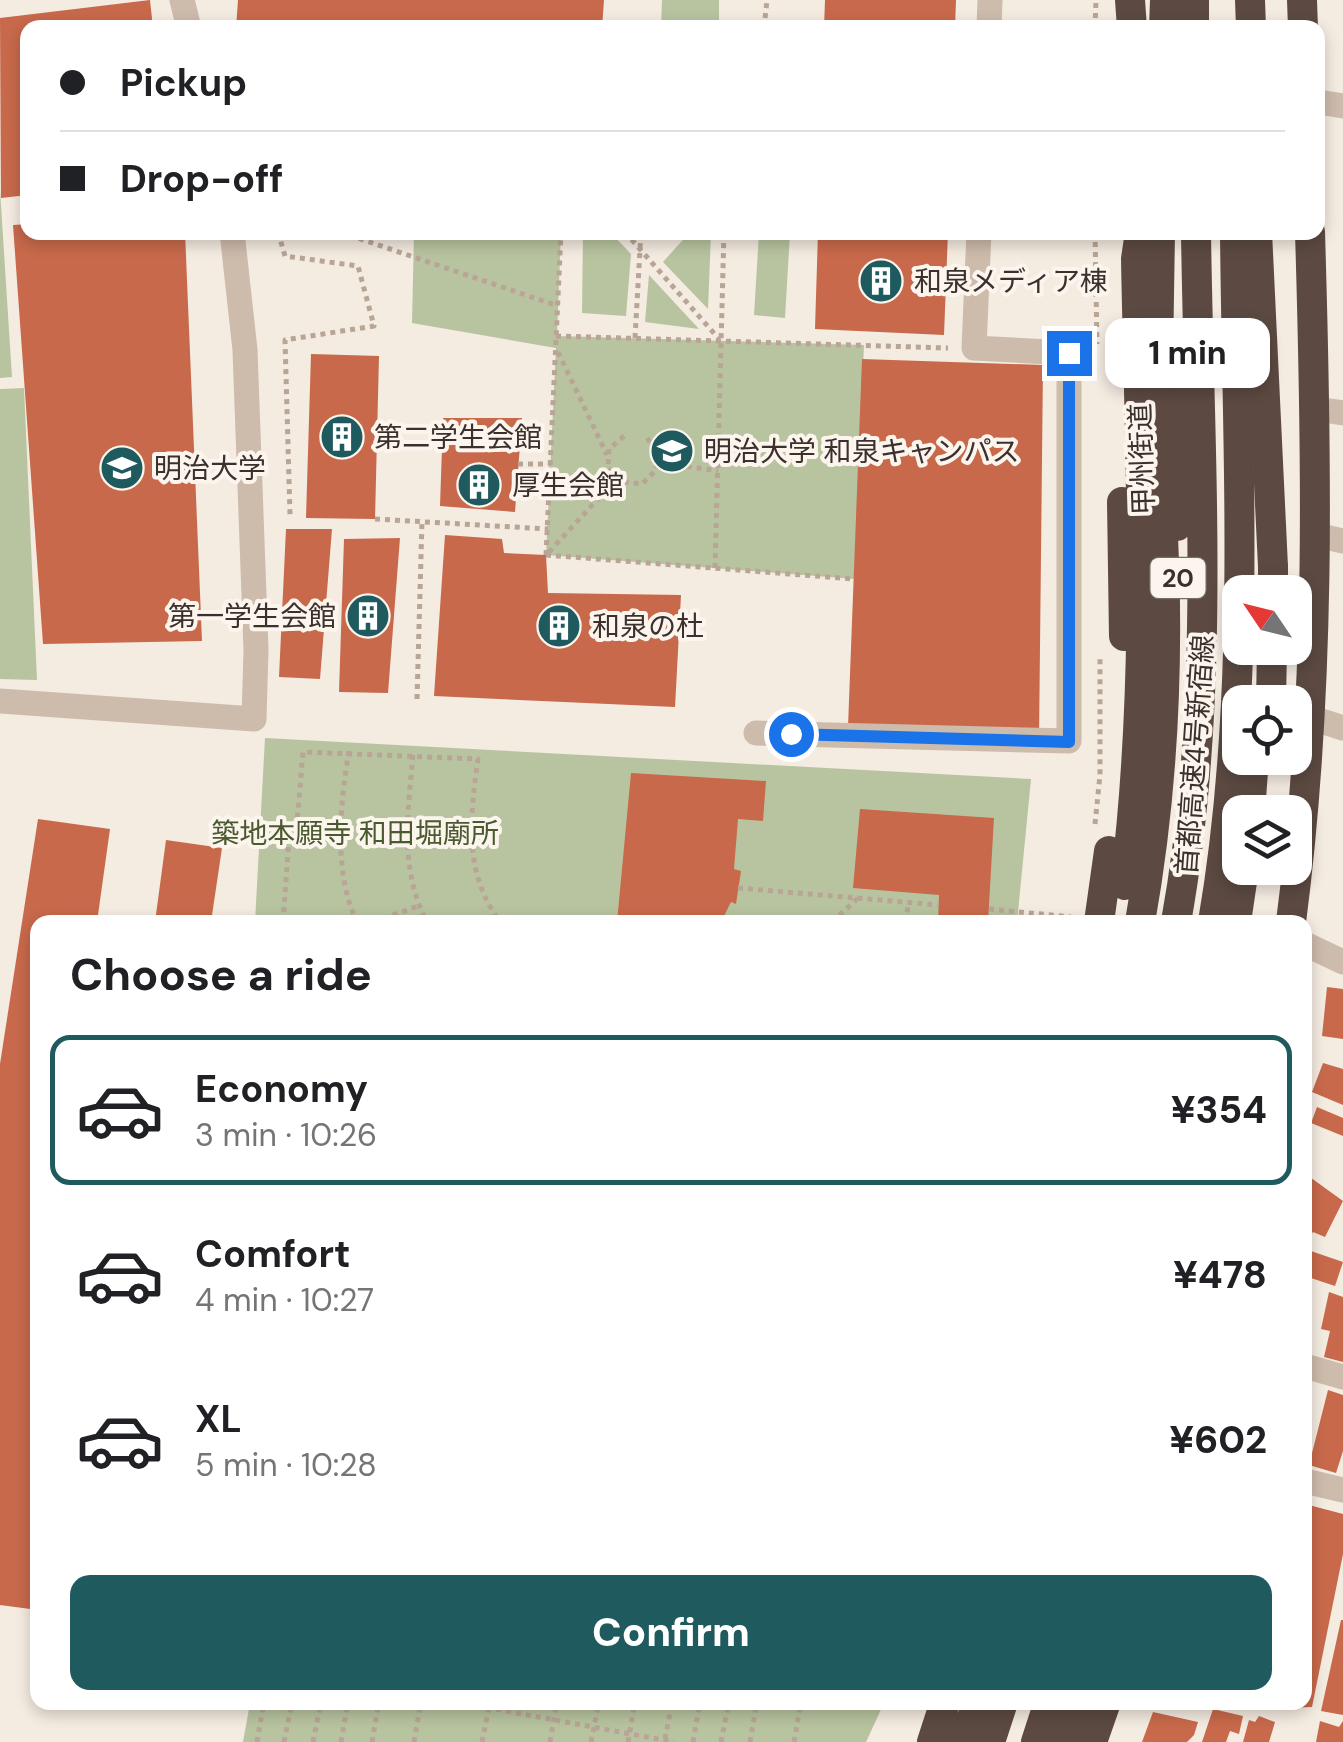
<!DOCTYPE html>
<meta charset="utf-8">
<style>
body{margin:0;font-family:"DM Sans","Noto Sans JP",sans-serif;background:#f2f2f2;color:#202124;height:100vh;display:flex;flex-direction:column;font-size:38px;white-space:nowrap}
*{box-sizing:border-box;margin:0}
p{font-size:32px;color:#757577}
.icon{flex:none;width:55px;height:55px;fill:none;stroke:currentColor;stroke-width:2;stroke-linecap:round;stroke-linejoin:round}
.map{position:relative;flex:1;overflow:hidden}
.side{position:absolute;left:30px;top:915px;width:1282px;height:795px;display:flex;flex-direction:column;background:#fff;border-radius:20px;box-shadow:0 5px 15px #0003}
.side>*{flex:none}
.banner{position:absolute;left:20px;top:20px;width:1305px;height:220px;border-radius:20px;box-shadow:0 5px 15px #0003;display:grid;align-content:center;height:220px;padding:0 40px;background:#fff}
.needle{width:65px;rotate:305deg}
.tools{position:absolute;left:1222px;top:575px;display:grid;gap:20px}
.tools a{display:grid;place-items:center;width:90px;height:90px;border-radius:20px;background:#fff;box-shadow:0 5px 15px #0003;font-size:50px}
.end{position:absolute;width:45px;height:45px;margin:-22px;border:12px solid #1a73e8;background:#fff;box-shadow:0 0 0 5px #fff}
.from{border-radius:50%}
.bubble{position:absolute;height:70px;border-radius:20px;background:#fff;box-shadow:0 5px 15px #0003;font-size:32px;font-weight:800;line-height:70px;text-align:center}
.banner b{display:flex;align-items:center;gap:35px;height:95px;font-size:38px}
.banner b+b{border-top:2px solid #e0e0e0}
.banner i{width:25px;height:25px;background:#202124}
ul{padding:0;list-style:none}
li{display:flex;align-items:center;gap:30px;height:150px;margin:0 20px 15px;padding:0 20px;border:5px solid transparent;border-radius:20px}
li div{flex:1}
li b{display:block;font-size:38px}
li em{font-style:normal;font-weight:800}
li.current{border-color:#1f5a5e}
li>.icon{width:90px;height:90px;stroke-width:1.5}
h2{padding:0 40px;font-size:45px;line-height:120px}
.action{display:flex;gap:20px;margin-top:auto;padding:20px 40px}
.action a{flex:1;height:115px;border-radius:20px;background:#1f5a5e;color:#fff;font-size:40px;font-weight:800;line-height:115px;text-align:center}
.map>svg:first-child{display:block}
.green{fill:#b8c4a0}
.building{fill:#c8694b}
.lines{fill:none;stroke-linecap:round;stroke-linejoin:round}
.path{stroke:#b9a596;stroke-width:5;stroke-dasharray:5 5;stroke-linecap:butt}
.minor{stroke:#cdbbac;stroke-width:25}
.highway{stroke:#5c4a42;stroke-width:30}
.highway-bridge{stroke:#5c4a42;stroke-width:30}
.route{stroke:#1a73e8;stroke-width:12}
.labels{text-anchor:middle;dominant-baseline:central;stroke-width:8;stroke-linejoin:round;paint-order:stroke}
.shield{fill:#fbf5ee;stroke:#756b66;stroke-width:2.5}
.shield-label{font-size:25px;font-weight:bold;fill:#3b302b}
.poi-label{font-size:28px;fill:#3b302b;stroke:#fbf5ee;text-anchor:start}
.street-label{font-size:28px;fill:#3b302b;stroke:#fbf5ee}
.park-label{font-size:28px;fill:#4a5a2e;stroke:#fbf5ee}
</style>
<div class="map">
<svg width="1343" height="1742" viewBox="0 0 1343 1742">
<rect width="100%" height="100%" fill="#f4ebe1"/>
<path class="green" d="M662,0H719V27H661Z
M0,190L12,377L0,378Z
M561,232L557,336L864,345L854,579L546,555L556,348L412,323L414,233Z
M583,233H611L631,254L626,316L582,313Z
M689,233H711L708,309L663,262Z
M759,233H790L785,318L754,315Z
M649,275L699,329L645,322Z
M24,388L37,680L0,679V389Z
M265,738L1031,779L1017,922H255Z
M250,1703V1702L884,1703L866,1742H243Z"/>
<path class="building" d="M150,0L153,28H28V195L1,198L0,18Z
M238,0H604L602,28H236Z
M825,0H956L955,28H824Z
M28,224V232H185L202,641L43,644L13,225Z
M818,232H948L944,335L815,329Z
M311,354L379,356L375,519L306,518Z
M862,359L1043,365L1039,741L848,727Z
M443,418H522L515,512L440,506Z
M286,529H332L320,679L279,677Z
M445,535L502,539L504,553L546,555L548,593L681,595L675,707L434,696Z
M400,538L388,693L339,692L344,539Z
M631,773L766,781L763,821L738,819L734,869L741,871L736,904L731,902L722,920L617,922Z
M860,809L994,818L988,922H938L939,895L853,888Z
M38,819L110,829L97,922H38V1610L0,1605V1064Z
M166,840L222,848L211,922H155Z
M1327,987L1343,989V1039L1322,1036Z
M1323,1063L1343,1069V1105L1312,1092Z
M1317,1107L1343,1118V1136L1311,1123Z
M1307,1175L1343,1201L1325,1237L1313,1232L1305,1244Z
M1305,1249L1343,1262L1335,1286L1305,1276Z
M1329,1292L1343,1297V1362L1324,1357L1330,1331L1321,1329Z
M1328,1390L1343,1395V1451L1336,1473L1309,1465Z
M1305,1504L1343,1514V1554L1312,1707L1243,1710L1217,1704L1305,1702Z
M1341,1620H1343V1715L1321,1711Z
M1213,1709L1243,1716L1239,1734L1230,1731L1226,1742H1202Z
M1153,1712L1198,1722L1194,1735L1187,1742H1142Z
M1259,1716L1275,1722L1269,1742H1243L1249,1720L1255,1722Z
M1320,1721L1339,1727L1343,1721V1742H1316Z"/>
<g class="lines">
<path class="path" d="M764,28L767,0
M1095,28L1096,0
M278,232L285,256L358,266L374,326L285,340L290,515
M340,232L558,306
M625,232L719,339
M1095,232L1097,344
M185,233L187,232
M556,336L948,348
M635,338L641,232
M558,352L607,455
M624,436L609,449L608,469L625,482L642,484L656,470L659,452L645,436
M657,462L718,471
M518,464H551
M375,519L548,529
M549,552L618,477
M546,555L561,232
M546,555L854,579
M715,568L724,232
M417,699L422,521
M349,751C340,804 333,873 357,922
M413,755C408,811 399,870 427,922
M297,823H342
M1095,824L1100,775V655
M738,888L939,905
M989,909L1071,917
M283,922L290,825L297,823L303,752L478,759C470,818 463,872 500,922
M374,922L418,906
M832,922L858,898
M905,922L909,902
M457,1702L674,1742
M665,1739L672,1702
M257,1742L264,1702
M284,1742L292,1702
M313,1742L321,1702
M341,1742L348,1702
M372,1742L379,1702
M414,1742L421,1702
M482,1742L490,1702
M550,1742L557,1702
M591,1742L599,1702
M628,1742L635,1702
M693,1742L700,1702
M721,1742L729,1702
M750,1742L757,1702
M794,1742L801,1702"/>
<path class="minor" d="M182,0L189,28
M989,28L990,0
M1318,102L1343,106
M1316,409L1343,413
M1316,535L1343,541
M0,701L254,719L256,650L245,350L232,232
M1312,718L1343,728
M756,733L1069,741V353L974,348L979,232
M1305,944L1343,962
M1305,1366L1343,1377
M1305,1481L1343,1490"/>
<path class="highway" d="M1130,0L1132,28
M1250,0L1251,28
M1302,0L1303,28
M1164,28L1165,0
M1194,28V0
M1171,347L1177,526
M1122,502L1124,636
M1273,592V567
M1271,702L1272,648
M1250,812L1254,758
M1125,885C1151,676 1140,469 1136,259L1140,232
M1099,922L1109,851
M1140,922C1165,783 1170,641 1161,500
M1176,922C1217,696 1199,461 1196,232
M1213,922C1252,696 1237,461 1235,232
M1236,922L1244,868
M1291,922C1321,693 1317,463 1310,232
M932,1742L945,1702
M959,1742L980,1702
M990,1742L1003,1702
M1036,1742L1049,1702
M1064,1742L1078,1702
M1092,1742L1106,1702"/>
<path class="highway-bridge" d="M1257,232L1273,567
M1145,567L1156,483L1160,232"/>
</g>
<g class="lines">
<path class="route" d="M791,734L1069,742V353"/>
</g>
<defs>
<symbol id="building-disc" viewBox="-11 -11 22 22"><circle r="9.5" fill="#1f5a5e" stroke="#fbf5ee"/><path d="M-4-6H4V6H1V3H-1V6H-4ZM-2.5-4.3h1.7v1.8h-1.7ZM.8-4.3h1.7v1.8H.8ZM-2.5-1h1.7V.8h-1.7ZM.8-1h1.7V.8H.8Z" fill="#fff"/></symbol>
<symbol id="university-disc" viewBox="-11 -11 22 22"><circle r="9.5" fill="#1f5a5e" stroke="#fbf5ee"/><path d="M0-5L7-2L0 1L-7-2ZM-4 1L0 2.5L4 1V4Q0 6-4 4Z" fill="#fff"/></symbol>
</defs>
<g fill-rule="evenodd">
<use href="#building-disc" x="856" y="256" width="50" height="50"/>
<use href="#building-disc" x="317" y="412" width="50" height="50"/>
<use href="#university-disc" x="647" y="426" width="50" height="50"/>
<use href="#university-disc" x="97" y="443" width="50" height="50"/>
<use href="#building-disc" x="454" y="460" width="50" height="50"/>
<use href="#building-disc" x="343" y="591" width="50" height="50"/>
<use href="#building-disc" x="534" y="601" width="50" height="50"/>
</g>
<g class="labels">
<rect class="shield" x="1150.5" y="558" width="55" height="40" rx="8"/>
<g class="shield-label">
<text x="1178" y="578">20</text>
</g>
<g class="poi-label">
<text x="914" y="281">和泉メディア棟</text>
<text x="374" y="437">第二学生会館</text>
<text x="704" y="451">明治大学 和泉キャンパス</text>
<text x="154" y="468">明治大学</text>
<text x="512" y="485">厚生会館</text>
<text x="336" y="616" text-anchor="end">第一学生会館</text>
<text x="592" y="626">和泉の杜</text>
</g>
<g class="street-label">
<text transform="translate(1142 459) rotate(-92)">甲州街道</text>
<text transform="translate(1195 755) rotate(-86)">首都高速4号新宿線</text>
</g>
<g class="park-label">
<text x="355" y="833">築地本願寺 和田堀廟所</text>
</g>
</g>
</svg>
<div class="tools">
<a><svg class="needle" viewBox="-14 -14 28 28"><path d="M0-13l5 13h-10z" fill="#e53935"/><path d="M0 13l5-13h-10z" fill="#757577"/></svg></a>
<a><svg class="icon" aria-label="locate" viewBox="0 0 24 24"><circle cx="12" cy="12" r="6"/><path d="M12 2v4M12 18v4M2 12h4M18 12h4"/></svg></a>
<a><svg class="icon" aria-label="layers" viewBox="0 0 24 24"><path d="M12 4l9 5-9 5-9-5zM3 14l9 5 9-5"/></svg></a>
</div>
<i class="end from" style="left:791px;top:734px"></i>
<i class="end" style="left:1069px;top:353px"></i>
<div class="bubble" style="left:1105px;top:318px;width:165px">1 min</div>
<div class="banner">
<b><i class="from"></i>Pickup</b>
<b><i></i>Drop-off</b>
</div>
<section class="side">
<h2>Choose a ride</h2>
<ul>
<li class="current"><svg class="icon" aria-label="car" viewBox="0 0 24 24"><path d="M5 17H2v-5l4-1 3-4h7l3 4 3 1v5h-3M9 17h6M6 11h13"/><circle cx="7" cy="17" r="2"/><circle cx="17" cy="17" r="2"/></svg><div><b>Economy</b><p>3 min · 10:26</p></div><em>¥354</em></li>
<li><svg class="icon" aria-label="car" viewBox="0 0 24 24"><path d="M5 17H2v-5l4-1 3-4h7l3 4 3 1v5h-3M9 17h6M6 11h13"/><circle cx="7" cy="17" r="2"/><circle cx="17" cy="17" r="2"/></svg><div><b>Comfort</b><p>4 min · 10:27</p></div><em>¥478</em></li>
<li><svg class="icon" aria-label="car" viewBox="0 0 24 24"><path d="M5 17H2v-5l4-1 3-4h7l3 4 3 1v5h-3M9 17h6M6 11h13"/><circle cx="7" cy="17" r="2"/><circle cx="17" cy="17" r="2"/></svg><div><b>XL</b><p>5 min · 10:28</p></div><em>¥602</em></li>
</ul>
<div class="action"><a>Confirm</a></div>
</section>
</div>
